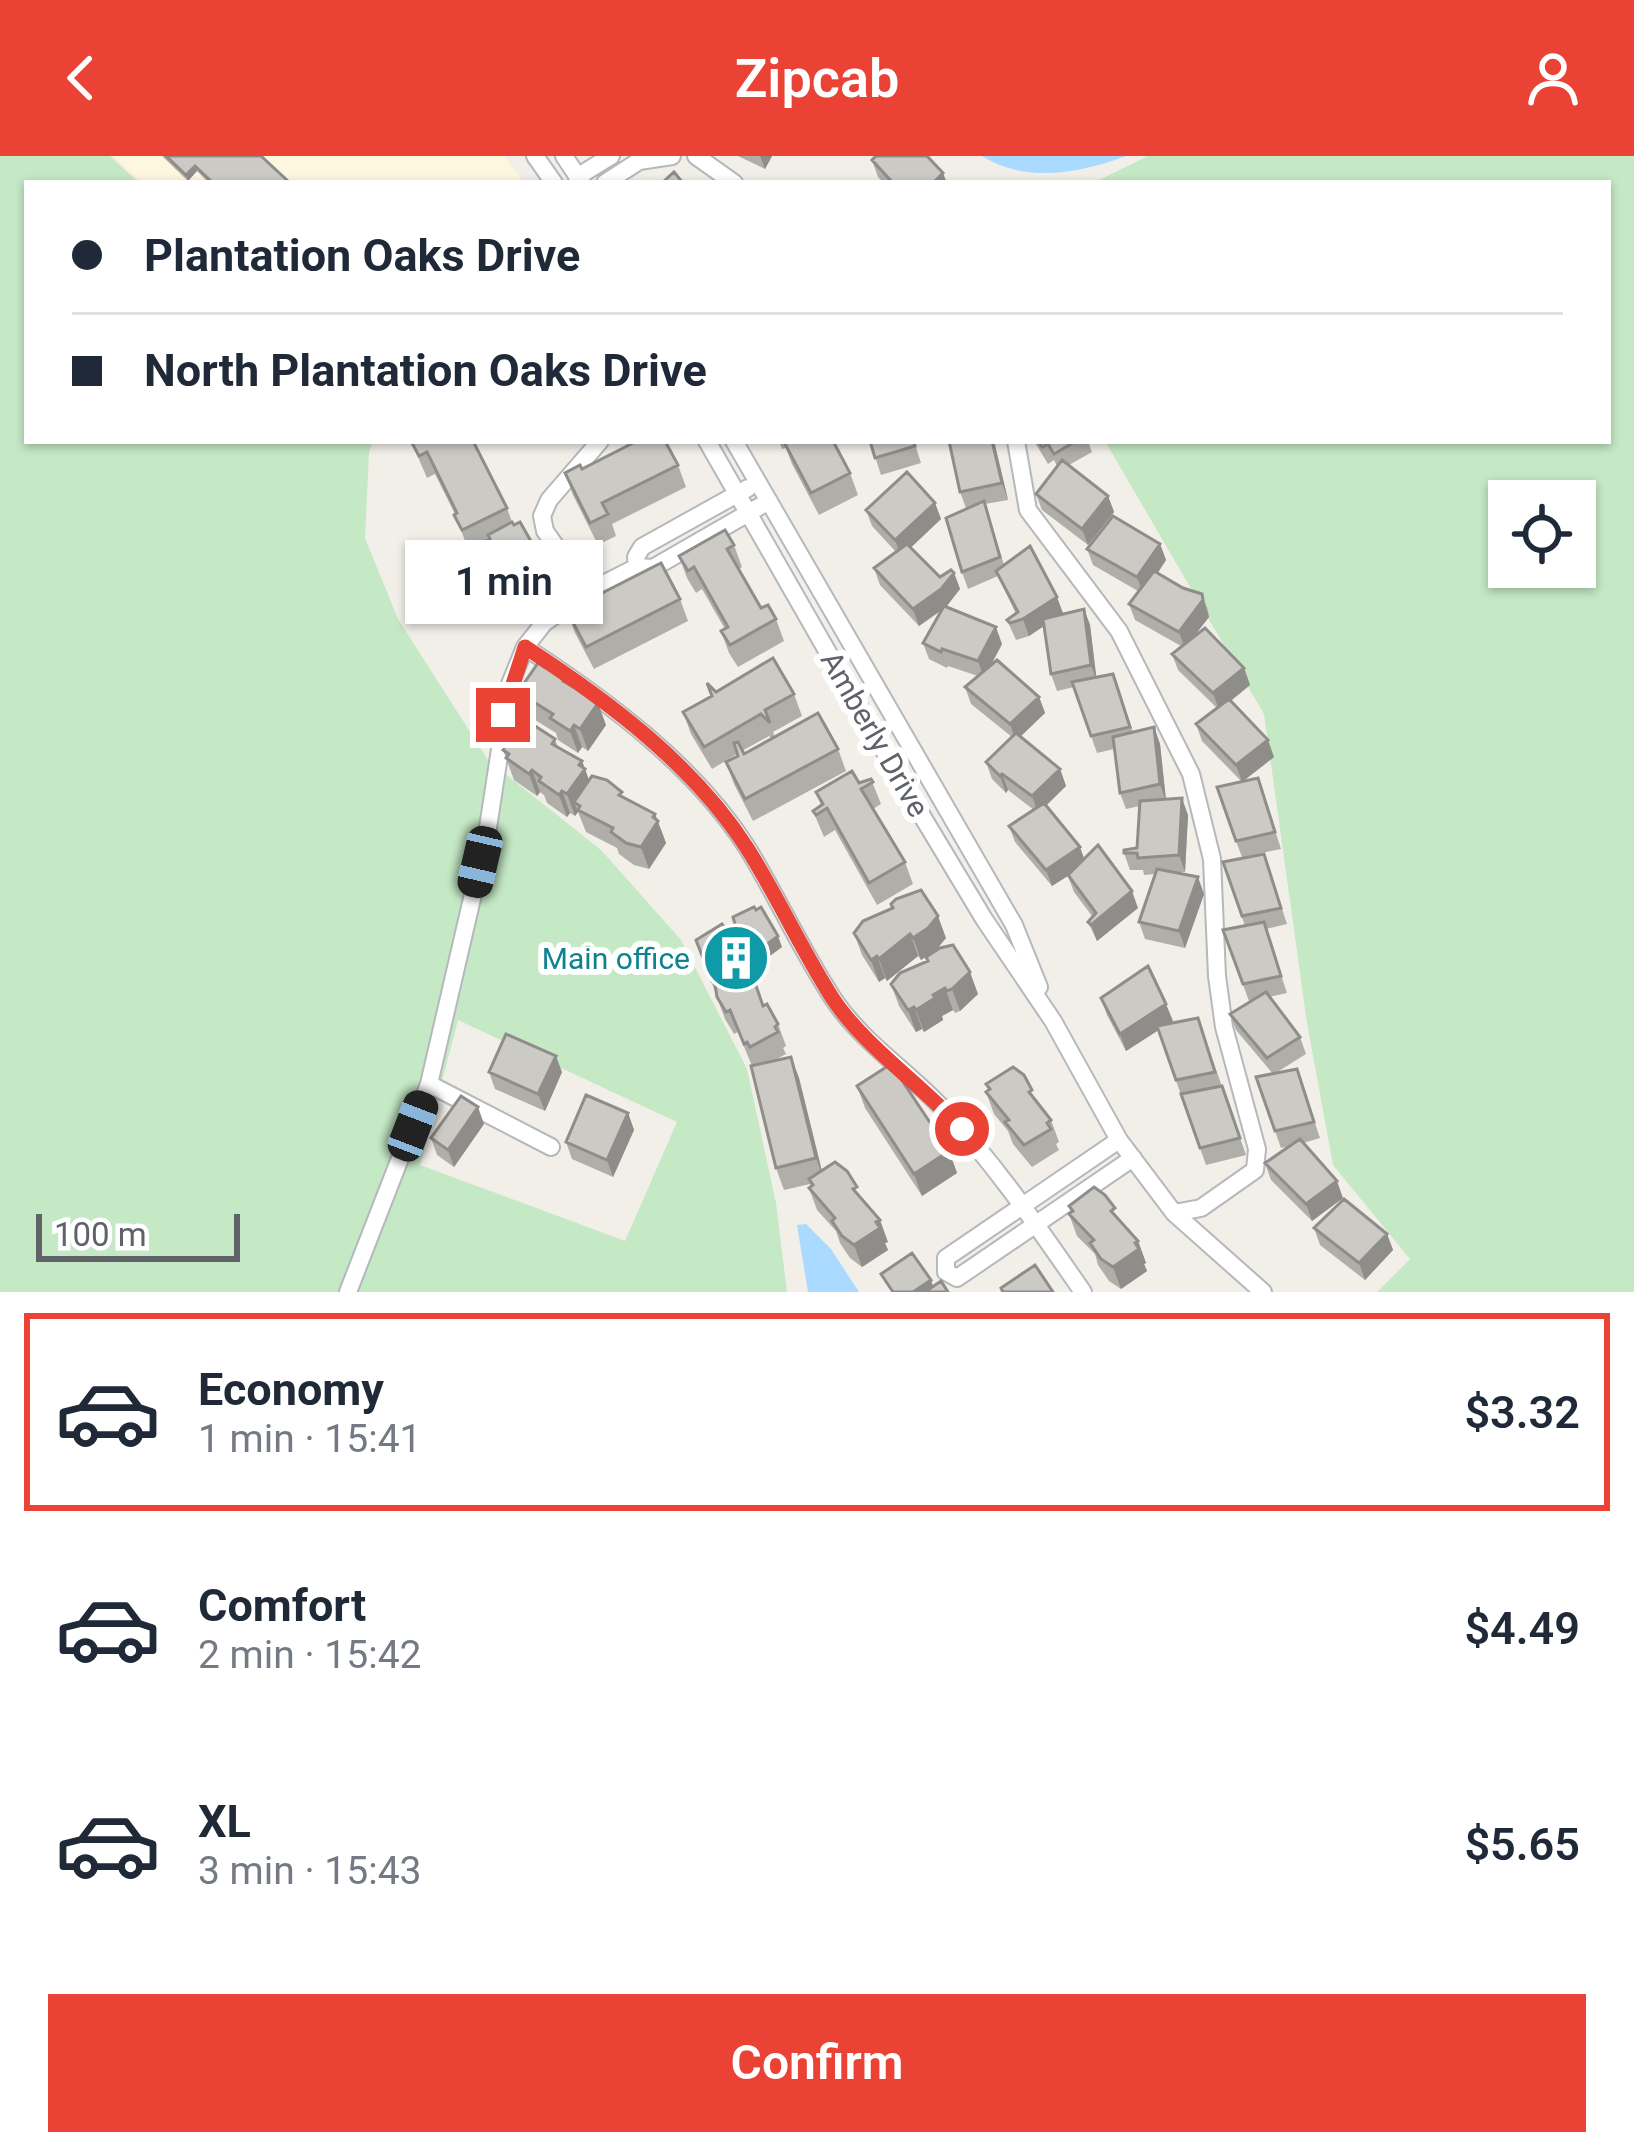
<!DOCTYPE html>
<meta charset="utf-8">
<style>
body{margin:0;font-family:Roboto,sans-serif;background:#f6f6f7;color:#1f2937;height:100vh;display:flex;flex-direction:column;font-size:45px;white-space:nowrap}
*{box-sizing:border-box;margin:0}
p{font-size:39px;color:#747a83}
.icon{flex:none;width:66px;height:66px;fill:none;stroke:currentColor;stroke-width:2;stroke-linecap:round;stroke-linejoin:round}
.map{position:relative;height:1136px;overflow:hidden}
.details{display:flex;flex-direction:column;background:#fff;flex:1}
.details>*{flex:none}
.guide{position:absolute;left:24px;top:24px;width:1587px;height:264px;border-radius:0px;box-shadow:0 3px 9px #0004;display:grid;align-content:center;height:264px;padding:0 48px;background:#fff}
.controls{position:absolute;left:1488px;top:324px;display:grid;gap:24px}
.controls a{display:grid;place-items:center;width:108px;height:108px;border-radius:0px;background:#fff;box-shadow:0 3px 9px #0004;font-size:60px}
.scale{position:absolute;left:36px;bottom:30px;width:204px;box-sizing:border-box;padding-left:12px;border:6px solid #5f6368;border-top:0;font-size:33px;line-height:42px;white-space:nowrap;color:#5f6368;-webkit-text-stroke:9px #fff;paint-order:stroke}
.end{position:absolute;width:54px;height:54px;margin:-27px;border:15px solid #ea4335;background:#fff;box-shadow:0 0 0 6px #fff}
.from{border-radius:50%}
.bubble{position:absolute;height:84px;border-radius:0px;background:#fff;box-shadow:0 3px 9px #0004;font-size:39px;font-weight:600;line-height:84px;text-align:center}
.car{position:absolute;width:36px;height:72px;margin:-36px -18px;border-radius:15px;box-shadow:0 0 9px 3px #0007;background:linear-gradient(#222 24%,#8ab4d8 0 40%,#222 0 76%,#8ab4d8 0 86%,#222 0)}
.guide b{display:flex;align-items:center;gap:42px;height:114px;font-size:45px}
.guide b+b{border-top:3px solid #e0e1e3}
.guide i{width:30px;height:30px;background:#1f2937}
ul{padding:21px 0 0;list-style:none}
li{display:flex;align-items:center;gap:36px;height:198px;margin:0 24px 18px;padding:0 24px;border:6px solid transparent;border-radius:0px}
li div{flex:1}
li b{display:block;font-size:45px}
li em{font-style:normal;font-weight:600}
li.active{border-color:#ea4335}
li>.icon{width:108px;height:108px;stroke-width:1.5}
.cta{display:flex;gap:24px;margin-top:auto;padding:24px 48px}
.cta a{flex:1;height:138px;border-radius:0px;background:#ea4335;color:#fff;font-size:48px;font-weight:600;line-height:138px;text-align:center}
header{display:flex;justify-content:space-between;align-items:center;height:156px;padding:0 48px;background:#ea4335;color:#fff;font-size:54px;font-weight:600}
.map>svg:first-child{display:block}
.commercial{fill:#fef7e0}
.green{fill:#c5e8c5;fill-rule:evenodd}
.water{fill:#aadaff}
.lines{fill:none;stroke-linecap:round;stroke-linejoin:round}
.minor-casing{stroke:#b5b8bc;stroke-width:20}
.minor{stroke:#fff;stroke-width:16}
.wall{fill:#afaea9;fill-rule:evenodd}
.shaded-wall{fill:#8f8d8a}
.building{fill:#cccac5;stroke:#8f8d8a;stroke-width:3}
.route{stroke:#ea4335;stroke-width:15}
.labels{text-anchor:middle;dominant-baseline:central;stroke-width:12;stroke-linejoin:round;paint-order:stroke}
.street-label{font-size:30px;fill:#5f6368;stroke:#fff}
.culture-label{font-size:30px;fill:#0d838f;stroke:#fff;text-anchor:end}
</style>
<header><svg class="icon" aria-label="back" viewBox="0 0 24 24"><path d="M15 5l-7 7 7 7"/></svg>Zipcab<svg class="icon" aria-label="person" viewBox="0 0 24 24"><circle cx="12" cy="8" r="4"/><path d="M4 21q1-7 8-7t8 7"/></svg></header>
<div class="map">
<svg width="1634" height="1136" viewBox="0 0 1634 1136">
<rect width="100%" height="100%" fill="#f1efe8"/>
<path class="commercial" d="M113,0H504L524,27H143Z"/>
<path class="green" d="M0,0H110L139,27H27V285H373L369,297L365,382L398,463L488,604L601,694L681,784L747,913L776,1047L787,1136H0ZM458,864L677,966L625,1085L420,1009Z
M1148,0H1634V1136H1377L1410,1103L1333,1009L1307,867L1264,558L1105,285H1608V27H1084H1093ZM1509,345H1575V411H1509Z"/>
<path class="water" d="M982,0H1126C1080,17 1027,28 982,0Z
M806,1068L831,1093L859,1136H808L797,1069Z"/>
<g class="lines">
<defs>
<path id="minor" d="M535,0L554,27
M564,0L582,27
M696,0L734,27
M577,21L611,0
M605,27L639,5L672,0
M707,285L910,640L984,763L1053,865L1119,984L1174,1057L1263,1136
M734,285L1014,769L1039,831
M1016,285L1028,354L1119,475L1191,618L1212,703L1217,820L1224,871L1257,993L1255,1014L1201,1052L1174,1057
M637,411L636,401L642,391L748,332
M588,436L545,375L542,360L549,344L600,285
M525,491C606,544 695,609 748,693C778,742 802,796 834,844C863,887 909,916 944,954C997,1010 1039,1073 1083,1136
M429,928L551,991
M1119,984L946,1102V1116L957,1122L1133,1002
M348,1136L429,928L487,678L510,528L525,491L544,467L588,436L637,411L653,412L769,345"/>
</defs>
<use href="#minor" class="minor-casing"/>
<use href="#minor" class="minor"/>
</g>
<path class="wall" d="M162,0H261L290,27H209L197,15L188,25Z
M738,0H772L765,13Z
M872,4L947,27H884L878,21Z
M411,285L507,352L512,366L536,394L544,416L539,418L542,425L516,439L514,436L505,441L506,445L483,457L481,454L474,458L457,429L449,407L468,393L455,358L435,318L427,322Z
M779,285H833L850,317L858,339L819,359L792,308L786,292L782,293Z
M870,285H914L921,307L881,319Z
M994,285L1008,344L985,348L1004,409L1063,457L1084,453L1090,469L1096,522L1113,518L1133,576L1154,571L1160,588L1166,643L1188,659L1185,716H1174L1204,738L1185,792L1145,783L1139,766L1155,718L1144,719L1143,714H1130L1124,697L1137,692L1140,650L1126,653L1120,637L1114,593L1097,597L1074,531L1057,535L1051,518L1044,470L1029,480L1016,484L1007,464L1016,458L998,420L968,433L962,416L966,352L960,336Z
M1034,285H1088L1092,296L1069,309L1108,340L1114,356L1088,389L1042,354L1036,338L1057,310L1054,304L1048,308Z
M678,309L686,331L612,368L616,380L598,389L573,339L565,317Z
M935,347L941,363L911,391L940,421L954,417L960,433L945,451L1002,488L991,509L1039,541L1045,557L1020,580L1060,613L1066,630L1046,650L1084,703L1138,752L1097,785L1088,766L1092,760L1074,736L1068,720L1052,730L1015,686L1009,670L1034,654L1008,634L1006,637L992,623L986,606L1012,581L971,548L965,531L978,520L948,510L947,512L929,503L923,487L942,454L919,470L880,429L874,412L896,396L872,370L866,354Z
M1160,388L1166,404L1158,417L1183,432L1202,438L1208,454L1209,461L1193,481L1244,512L1250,529L1231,545L1274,601L1242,626L1258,622L1281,693L1242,701L1236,685L1242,626L1202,585L1196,568L1217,552L1178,514L1172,498L1181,490L1135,464L1129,448L1138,435L1093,409L1087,393Z
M734,389L742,411L739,413L761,452L776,463L784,485L738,511L729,497L721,475L725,473L702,433L696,437L687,422L679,400Z
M680,443L688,465L594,513L575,477L567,455Z
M566,521L569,528L606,569L588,595L582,591L578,597L558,584L556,577L532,562L520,533Z
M716,536L794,538L802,560L773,576L775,581L838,593L846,615L753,665L734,628L726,606L738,600L737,598L712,613L691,578L683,556ZM769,580L772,583L744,598L742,595Z
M527,574L555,583L558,591L582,605L589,624L655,658L666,687L649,713L634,709L619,698L617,692L586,676L578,656L575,660L570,657L567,661L547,647L544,639L540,636L537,640L514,624L503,594Z
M871,623L881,648L873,653L905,706L913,728L877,749L835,674L824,681L813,655L821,649L816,636Z
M1264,698L1287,768L1266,773L1287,837L1269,841L1300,881L1306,898L1274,918L1297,913L1320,982L1303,987L1343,1042L1312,1065L1271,1024L1265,1007L1290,990L1281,992L1256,921L1273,918L1236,874L1230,858L1252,844L1249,845L1223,774L1245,770L1223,706Z
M725,772L782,791L755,811L751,807L739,813L763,850L778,868L786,890L783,892L786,898L773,905L791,901L799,922L822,1015L861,1042L888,1086L885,1087L888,1094L862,1111L850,1102L840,1087L836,1075L817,1054L809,1032L811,1030L810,1028L784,1034L776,1012L756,909L755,908L752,910L738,876L734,878L725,863L696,784Z
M854,777L946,782L936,794L921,804L918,800L887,825L885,822L879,826L862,799Z
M900,817L978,838L960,855L955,857L953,854L942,860L943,864L924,876L922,873L916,876L899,850L891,828Z
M1101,842L1173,865L1168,868L1198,862L1246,999L1206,1009L1158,874L1126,895L1107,859Z
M489,916H562L545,955L495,933Z
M986,928L1037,947L1051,964L1059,986L1056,988L1059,994L1032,1011L1013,988L1008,975L994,958L986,936L989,934Z
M857,930L949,995L957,1017L922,1040L865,952Z
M628,957L634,974L613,1021L572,1003L566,986Z
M484,968L454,1011L437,999L431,982Z
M1069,1050L1119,1063L1138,1085L1146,1107L1144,1108L1147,1115L1121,1133L1109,1125L1098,1109L1095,1098L1077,1080L1069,1058L1071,1056Z
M1314,1072L1387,1078L1393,1094L1365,1124L1320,1089Z"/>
<path class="shaded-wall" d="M760,0H772L765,13Z
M195,10L197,15L188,25L186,19Z
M943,17L947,27H933Z
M992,285H994L1008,344L1002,327Z
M1108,340L1114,356L1088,389L1082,373Z
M935,347L941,363L901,401L895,384Z
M1160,388L1166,404L1143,438L1137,421Z
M954,417L960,433L947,450L919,470L913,453Z
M1202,438L1209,461L1185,492L1179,476Z
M1057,441L1063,457L1029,480L1023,463Z
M1084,453L1090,469L1097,526L1091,509Z
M996,471L1002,488L984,522L978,505Z
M1244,512L1250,529L1219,554L1213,537Z
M1039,541L1045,557L1016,585L1010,568Z
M598,547L606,569L588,595L580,573Z
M574,569L582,591L578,597L570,575Z
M1154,571L1160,588L1166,645L1160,628Z
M1268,584L1274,601L1242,626L1236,609Z
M582,605L593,635L580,650L574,646L578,656L575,660L567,638Z
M1060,613L1066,630L1038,657L1032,640Z
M532,614L540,636L537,640L529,618Z
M1002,618L1008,634L1006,637L1000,620Z
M562,635L570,657L567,661L559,639Z
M1182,642L1188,659L1185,716L1179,699Z
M655,658L666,687L649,713L641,691Z
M1080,691L1086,708L1052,730L1046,714Z
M1198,721L1204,738L1185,792L1179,775Z
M1132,735L1138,752L1097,785L1091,769Z
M938,760L946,782L936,794L921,804L913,782Z
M910,778L918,800L887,825L879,803Z
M778,780L782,791L755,811L751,800Z
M877,800L885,822L879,826L871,804Z
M970,816L978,838L960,855L952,833Z
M945,832L953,854L942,860L943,864L924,876L916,854L933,839Z
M1166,848L1173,865L1126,895L1120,878Z
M914,851L922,873L916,876L908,854Z
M556,900L562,916L545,955L538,938Z
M791,901L799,922L824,1024L816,1002Z
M478,951L484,968L454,1011L448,994Z
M628,957L634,974L613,1021L607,1004Z
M949,995L957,1017L922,1040L914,1018Z
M1337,1025L1343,1042L1312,1065L1306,1048Z
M880,1064L888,1086L885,1087L888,1094L862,1111L854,1089Z
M1387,1078L1393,1094L1365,1124L1359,1107Z
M1138,1085L1146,1107L1144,1108L1147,1115L1121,1133L1113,1111Z
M931,1124L935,1136H913Z"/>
<path class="building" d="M166,0H261L290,27H213L195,10L186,19Z
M876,0H927L943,17L933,27H893L872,4Z
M674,16L683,27H662Z
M411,285H473L507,352L462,374L454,359L457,357L427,296L419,300Z
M637,285H665L678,309L602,347L608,358L590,367L565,317L580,309L582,313Z
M833,285L850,317L811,337L784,286Z
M870,285H913L915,290L875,302Z
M949,285H992L1002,327L960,336Z
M1038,285H1076L1054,298L1048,288L1042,291Z
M1062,304L1108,340L1082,373L1036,338Z
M907,316L935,347L895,384L866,354Z
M984,345L1000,401L962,416L946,362Z
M1113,360L1160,388L1137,421L1087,393Z
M512,366L514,369L520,366L536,394L530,397L534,403L508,417L506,414L496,419L498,423L475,435L473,432L466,436L449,407L455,403L453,399L490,383L488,379Z
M725,374L734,389L727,393L761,452L768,449L776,463L730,489L721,475L728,471L720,457L694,411L688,415L679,400Z
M907,388L940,421L951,414L954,417L941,433L913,453L874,412Z
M1030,390L1057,441L1023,463L1010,467L1007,464L1018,456L996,415Z
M661,407L680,443L586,491L567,455Z
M1154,415L1183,432L1202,438L1203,444L1179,476L1129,448Z
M944,450L996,471L978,505L942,493L941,496L923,487Z
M1084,453L1091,509L1051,518L1043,463Z
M1205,472L1244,512L1213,537L1172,498Z
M773,502L794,538L765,554L770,567L761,558L704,591L683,556L712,540L707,527L716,536Z
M997,504L1039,541L1010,568L965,531Z
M538,507L544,511L546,508L566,521L563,525L573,531L575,528L598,547L580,573L574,569L570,575L550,562L553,558L524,540L526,537L520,533Z
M1113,518L1130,571L1091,580L1072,526Z
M1229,543L1268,584L1236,609L1196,568Z
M818,557L838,593L745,643L726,606L738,600L734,587L738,586L744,598Z
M532,568L555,583L552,588L582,605L579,609L585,613L567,638L562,635L559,639L539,625L541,621L532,614L529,618L506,602L509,598L503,594L520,569L527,574Z
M1154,571L1160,628L1120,637L1113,581Z
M1016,577L1060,613L1032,640L1002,618L1000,620L986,606Z
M852,615L859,627L871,623L873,626L861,633L905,706L869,727L827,652L816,659L813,655L823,648L816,636Z
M592,620L607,624L622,636L619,639L655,658L653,661L658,665L641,691L626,687L611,676L613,672L578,654L580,650L574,646Z
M1258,622L1275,676L1236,685L1217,631Z
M1182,642L1179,699L1138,702L1137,697H1124V694L1137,692L1140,645Z
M1044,647L1080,691L1046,714L1009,670Z
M1098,689L1132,735L1091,769L1088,766L1096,757L1068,719Z
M1264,698L1281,752L1242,760L1223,706Z
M1157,713L1198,721L1179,775L1139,766Z
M921,734L938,760L928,772L913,782L910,778L879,803L877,800L871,804L854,777L863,765L893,752L891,748L896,743Z
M754,751L756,754L761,751L778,780L751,800L747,796L735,803L738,809L712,825L696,784L722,768L725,772L735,768L733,761Z
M1264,766L1281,820L1243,828L1223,774Z
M953,789L970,816L952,833L947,835L945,832L933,839L935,842L916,854L914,851L908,854L891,828L900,817L928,805L926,801L940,792Z
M1148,810L1166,848L1120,878L1101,842Z
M742,813L753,821L763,850L767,848L778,868L775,871L778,876L750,891L747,886L744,888L730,854L726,856L717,841L715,828Z
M1266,836L1300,881L1267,902L1230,858Z
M1198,862L1215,916L1176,924L1157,870Z
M506,878L556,900L538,938L489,916Z
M791,901L816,1002L776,1012L751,910Z
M891,908L949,995L914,1018L857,930Z
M1013,911L1024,919L1032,934L1029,936L1051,964L1047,967L1051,973L1024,989L1005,966L1009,964L986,936L990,933L986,928Z
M1297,913L1314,966L1275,975L1256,921Z
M1222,930L1240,982L1200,992L1181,938Z
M586,939L628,957L607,1004L566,986Z
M461,940L478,951L448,994L431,982Z
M1300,983L1337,1025L1306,1048L1265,1007Z
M835,1006L847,1015L857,1031L853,1033L880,1064L876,1066L880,1072L854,1089L842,1080L832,1065L835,1062L809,1032L813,1029L809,1023Z
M1094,1031L1105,1039L1115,1052L1111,1055L1138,1085L1135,1087L1139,1093L1113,1111L1101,1103L1090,1087L1094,1084L1069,1058L1073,1055L1069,1050Z
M1344,1043L1387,1078L1359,1107L1314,1072Z
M912,1097L931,1124L913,1136H893L881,1118Z
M1035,1109L1053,1136H1003L1001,1132Z
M941,1125L948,1136H925Z"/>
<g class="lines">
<path class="route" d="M503,559L525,491C608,545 693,608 747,692C778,741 802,795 833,843C864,890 923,930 962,973"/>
</g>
<defs>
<symbol id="building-disc" viewBox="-11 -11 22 22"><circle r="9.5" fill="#0f9aa8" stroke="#fff"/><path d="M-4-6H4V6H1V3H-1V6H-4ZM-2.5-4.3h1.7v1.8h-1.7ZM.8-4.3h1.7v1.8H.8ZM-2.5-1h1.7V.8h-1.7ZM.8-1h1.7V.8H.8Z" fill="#fff"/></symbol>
</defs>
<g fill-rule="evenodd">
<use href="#building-disc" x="698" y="764" width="76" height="76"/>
</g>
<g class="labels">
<g class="street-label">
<text transform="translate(875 578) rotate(60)">Amberly Drive</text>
</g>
<g class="culture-label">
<text x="690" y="802">Main office</text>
</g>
</g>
</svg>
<div class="controls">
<a><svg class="icon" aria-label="locate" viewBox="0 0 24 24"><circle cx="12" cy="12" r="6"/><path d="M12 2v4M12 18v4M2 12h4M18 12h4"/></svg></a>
</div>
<div class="scale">100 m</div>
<i class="end from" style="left:962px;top:973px"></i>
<i class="end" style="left:503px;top:559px"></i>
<div class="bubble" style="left:405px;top:384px;width:198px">1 min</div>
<i class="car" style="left:480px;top:706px;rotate:193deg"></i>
<i class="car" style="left:413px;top:970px;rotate:21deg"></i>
<div class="guide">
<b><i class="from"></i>Plantation Oaks Drive</b>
<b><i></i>North Plantation Oaks Drive</b>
</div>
</div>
<section class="details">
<ul>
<li class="active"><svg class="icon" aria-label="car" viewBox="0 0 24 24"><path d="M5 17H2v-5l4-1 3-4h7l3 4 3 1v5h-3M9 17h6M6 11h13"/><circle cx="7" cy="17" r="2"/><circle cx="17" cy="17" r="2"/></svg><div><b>Economy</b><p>1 min · 15:41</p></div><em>$3.32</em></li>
<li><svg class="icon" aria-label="car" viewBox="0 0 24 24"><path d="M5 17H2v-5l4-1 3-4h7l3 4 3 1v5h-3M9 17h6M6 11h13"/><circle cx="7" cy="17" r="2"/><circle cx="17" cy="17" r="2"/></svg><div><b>Comfort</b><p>2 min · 15:42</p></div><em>$4.49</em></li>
<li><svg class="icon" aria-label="car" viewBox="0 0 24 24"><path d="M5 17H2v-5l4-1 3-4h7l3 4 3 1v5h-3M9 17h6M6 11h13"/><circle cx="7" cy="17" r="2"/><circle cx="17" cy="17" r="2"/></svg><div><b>XL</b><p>3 min · 15:43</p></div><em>$5.65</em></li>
</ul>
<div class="cta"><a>Confirm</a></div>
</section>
